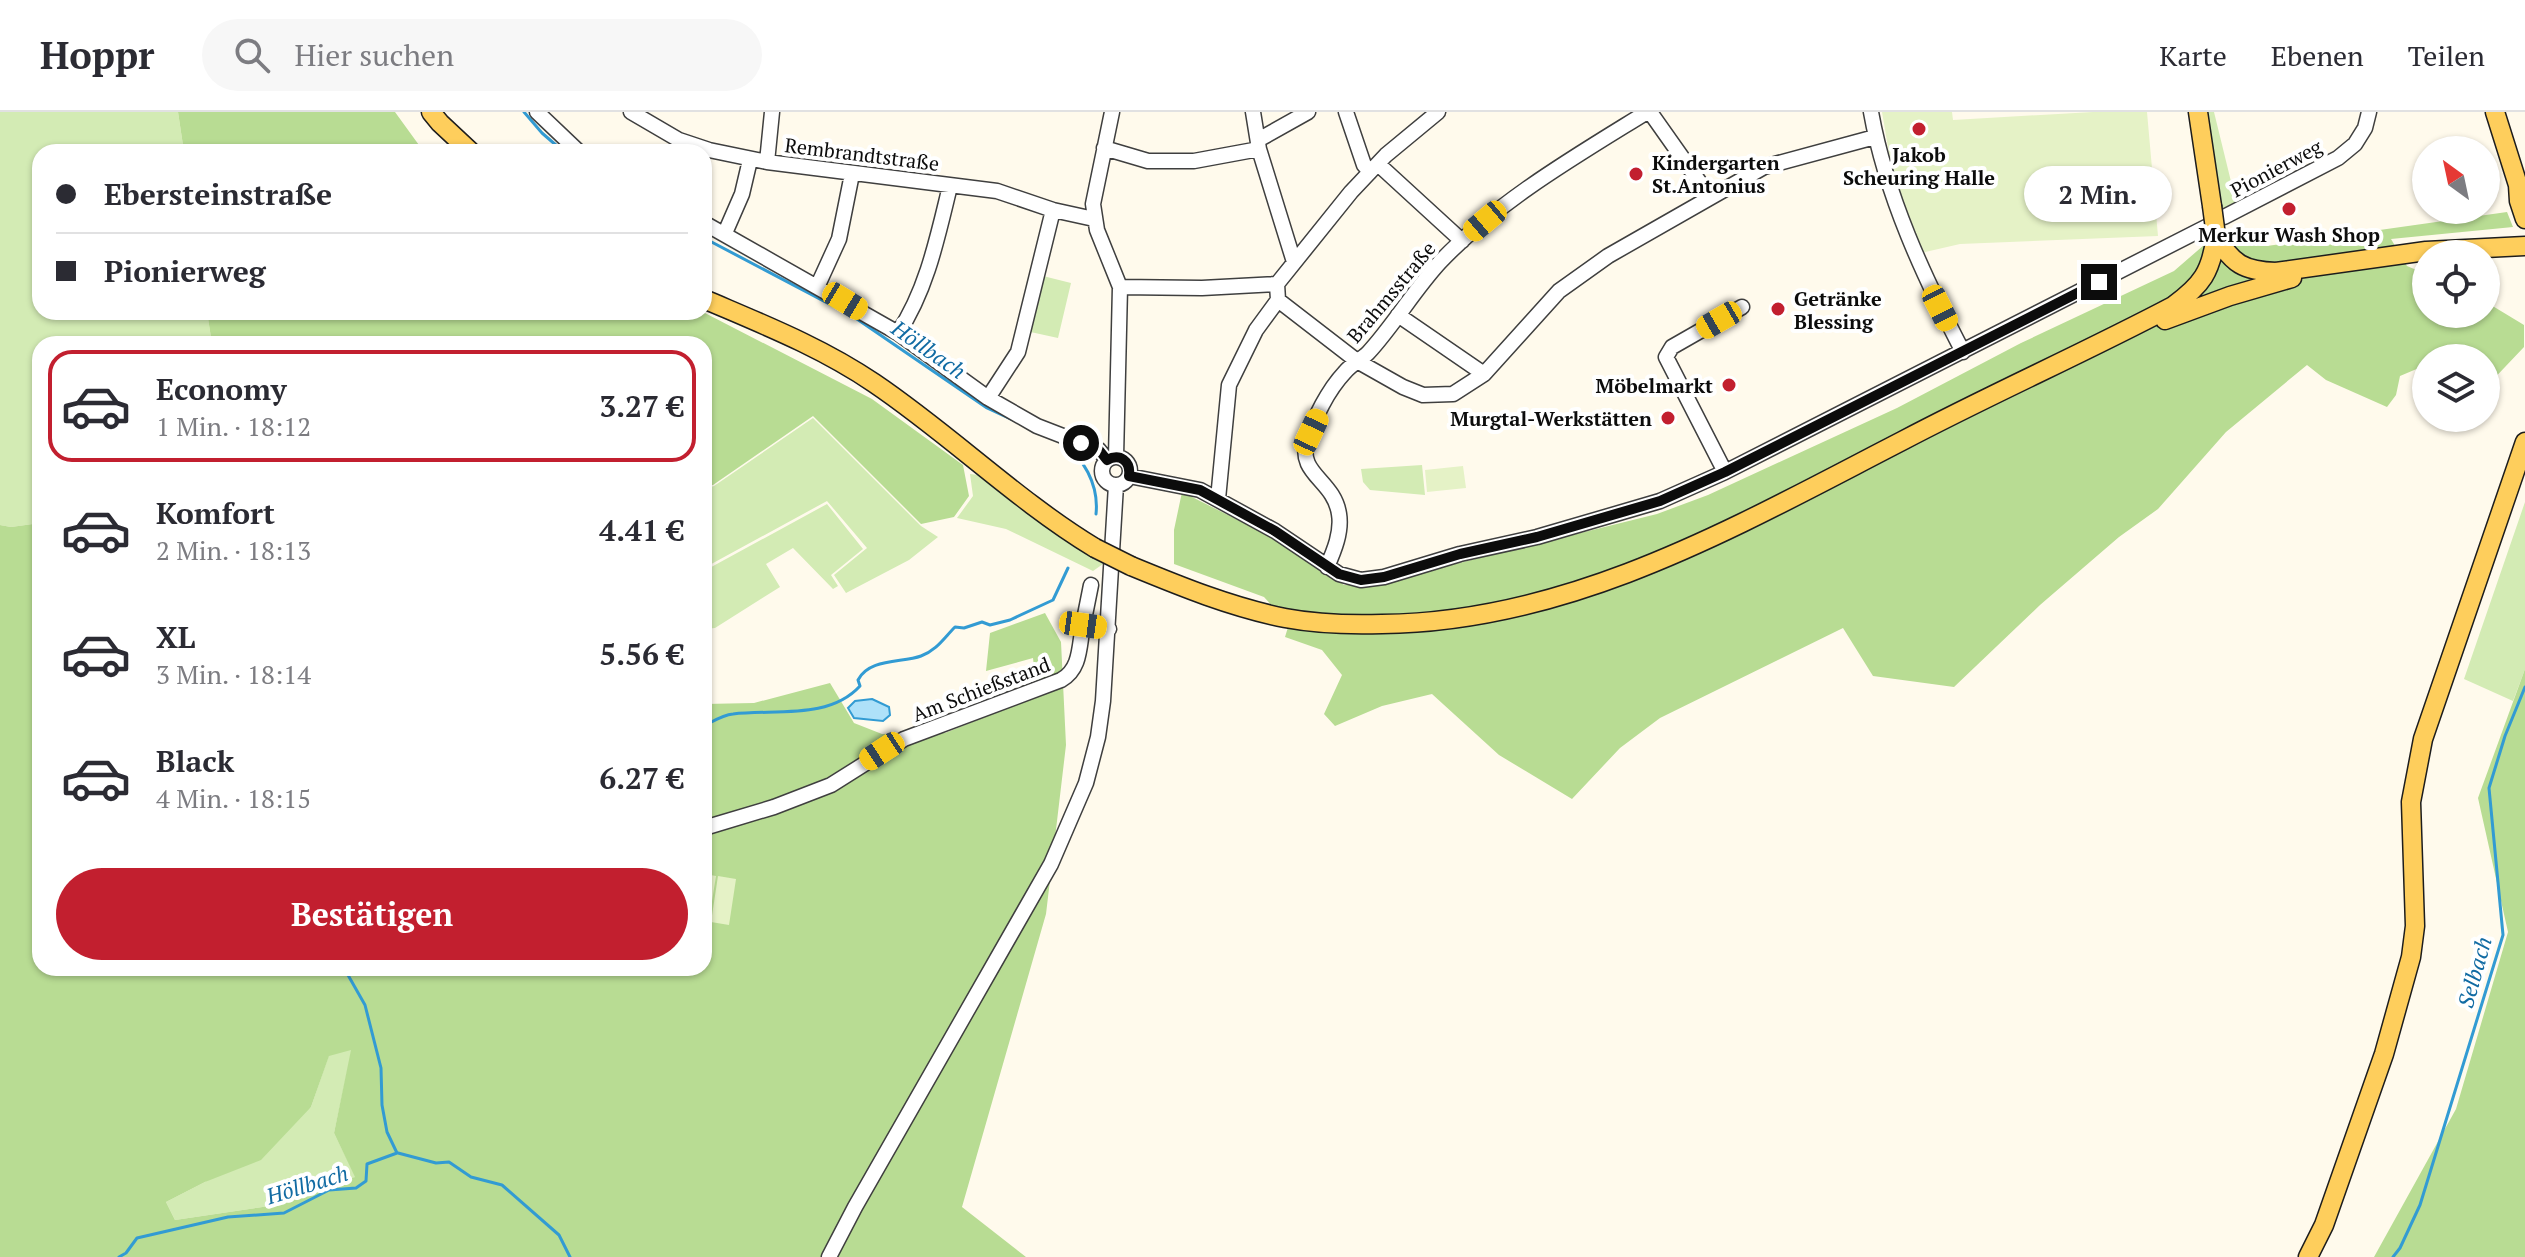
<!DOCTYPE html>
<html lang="de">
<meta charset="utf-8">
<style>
body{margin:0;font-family:"PT Serif",serif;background:#f7f7f7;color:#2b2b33;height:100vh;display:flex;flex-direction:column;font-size:30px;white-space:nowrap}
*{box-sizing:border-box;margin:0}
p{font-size:26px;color:#7c7c81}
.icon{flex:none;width:44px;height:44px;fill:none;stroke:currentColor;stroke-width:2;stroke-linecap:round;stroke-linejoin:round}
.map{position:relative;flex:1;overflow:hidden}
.details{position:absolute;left:32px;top:224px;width:680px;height:640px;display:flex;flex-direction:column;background:#fff;border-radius:24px;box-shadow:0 2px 6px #0004}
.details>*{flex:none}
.top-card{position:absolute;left:32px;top:32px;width:680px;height:176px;border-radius:24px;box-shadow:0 2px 6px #0004;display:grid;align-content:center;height:176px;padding:0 24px;background:#fff}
.needle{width:52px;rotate:327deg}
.fabs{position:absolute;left:2412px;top:24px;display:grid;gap:16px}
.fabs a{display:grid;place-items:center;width:88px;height:88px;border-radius:50%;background:#fff;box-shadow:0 2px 6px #0004;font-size:40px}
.end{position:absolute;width:36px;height:36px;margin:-18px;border:10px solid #0c0c0c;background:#fff;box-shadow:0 0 0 4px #fff}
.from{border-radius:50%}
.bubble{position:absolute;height:56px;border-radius:28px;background:#fff;box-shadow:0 2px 6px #0004;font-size:26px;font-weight:700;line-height:56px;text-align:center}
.car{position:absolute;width:24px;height:48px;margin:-24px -12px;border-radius:10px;box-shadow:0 0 6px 2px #0007;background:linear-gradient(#f5c518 24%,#345 0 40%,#f5c518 0 76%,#345 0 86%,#f5c518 0)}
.top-card b{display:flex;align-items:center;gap:28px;height:76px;font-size:30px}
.top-card b+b{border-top:2px solid #e1e1e2}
.top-card i{width:20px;height:20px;background:#2b2b33}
ul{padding:14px 0 0;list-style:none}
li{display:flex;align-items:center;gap:24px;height:112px;margin:0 16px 12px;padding:0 8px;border:4px solid transparent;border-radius:24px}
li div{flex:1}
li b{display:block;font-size:30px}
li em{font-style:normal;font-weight:700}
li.on{border-color:#c21f2f}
li>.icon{width:72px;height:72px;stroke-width:1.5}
.action{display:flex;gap:16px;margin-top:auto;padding:16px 24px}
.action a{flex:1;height:92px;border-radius:48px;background:#c21f2f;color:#fff;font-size:32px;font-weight:700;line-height:92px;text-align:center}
header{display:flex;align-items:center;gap:48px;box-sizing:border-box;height:112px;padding:0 40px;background:#fff;border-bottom:2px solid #e1e1e2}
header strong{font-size:38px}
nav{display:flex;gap:44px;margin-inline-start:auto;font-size:28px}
.search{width:560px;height:72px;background:#f7f7f7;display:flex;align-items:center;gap:20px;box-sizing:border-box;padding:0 28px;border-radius:44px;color:#7c7c81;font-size:30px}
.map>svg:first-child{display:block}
.green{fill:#d3ebb4}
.forest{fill:#b8dc93;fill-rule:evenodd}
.pitch{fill:#e5f2c6}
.water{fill:#aee1f9;stroke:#329bd3;stroke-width:2}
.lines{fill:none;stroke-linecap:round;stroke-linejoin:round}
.stream{stroke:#329bd3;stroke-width:3}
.minor-casing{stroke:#3f3f3f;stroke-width:17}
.major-casing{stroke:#1d1d1d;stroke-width:21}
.minor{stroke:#fff;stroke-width:14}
.major{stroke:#fece5c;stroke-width:18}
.major-bridge-casing{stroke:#1d1d1d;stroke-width:21;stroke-linecap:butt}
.major-bridge{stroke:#fece5c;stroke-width:18}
.route{stroke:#0c0c0c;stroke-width:10}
.poi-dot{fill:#c21f2f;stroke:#fff;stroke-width:3}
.labels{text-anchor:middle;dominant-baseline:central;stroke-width:8;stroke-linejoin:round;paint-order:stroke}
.street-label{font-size:20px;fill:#0c0c0c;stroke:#fff}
.poi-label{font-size:20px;font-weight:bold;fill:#0c0c0c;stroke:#fff}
.water-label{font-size:22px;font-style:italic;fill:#116ba3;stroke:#fff}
</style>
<header>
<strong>Hoppr</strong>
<div class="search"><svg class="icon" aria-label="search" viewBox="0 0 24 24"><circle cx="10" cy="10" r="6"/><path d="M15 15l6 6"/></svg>Hier suchen</div>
<nav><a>Karte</a><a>Ebenen</a><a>Teilen</a></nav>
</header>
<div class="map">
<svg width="2525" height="1145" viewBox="0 0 2525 1145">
<rect width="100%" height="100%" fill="#fffaec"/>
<path class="green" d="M0,0H178L184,40H40V200H207L212,232H40V411L11,415L0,413Z
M2205,0H2214L2236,90L2220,98Z
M1039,163L1071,171L1058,226L1026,219Z
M813,306L921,414L938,425L909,448L846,481L834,463L867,436L827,389L704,456V377L714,374Z
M1422,353L1425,383L1370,378L1363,370L1361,357Z
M970,362L979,363L1030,403L1103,452L1093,459L1006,417L957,406L973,384Z
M2525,390V557L2513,589L2464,567Z
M827,392L863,437L831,463L838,474L833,477L793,436L766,452L780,475L715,516L704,517V459Z
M352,937L334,1021L356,1065L276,1093L175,1108L166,1090L205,1070L311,995L329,943Z"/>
<path class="forest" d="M178,0H395L424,40H184Z
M2507,100L2513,115L2391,127L2407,154L2426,162V202H2486V190L2524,213V235L2486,275V246H2426V253L2400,264L2396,283L2387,295L2326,268L2307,253L2226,320L2158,397L2119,425L2040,493L1954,575L1873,564L1843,516L1660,606L1620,636L1572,687L1499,643L1432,582L1382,594L1335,614L1324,602L1342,563L1322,538L1285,525L1289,512L1264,485L1174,452V418L1182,380L1292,435L1344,473H1370L1657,402L1708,383L1897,296L2021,231L2174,159L2204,133L2236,116L2267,134Z
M207,200H703L872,287L963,353L969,384L954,405L921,412L813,304L713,373L704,375V232H212Z
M40,411V856H704V592L754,591L830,571L854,611L882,622L945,621L1037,584L1033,546L986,559L990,521L1045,501L1061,530L1066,633L1046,802L962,1095L1026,1145H0V413L11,415ZM351,938L334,1021L355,1065L276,1093L175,1108L166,1090L205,1070L261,1048L311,995L329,944Z
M2525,557V1145H2374L2456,997L2508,820L2478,686Z"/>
<path class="pitch" d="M1882,0H1952L1953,8L2093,0H2147L2158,124L1960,132L1921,141L1896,82Z
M1463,354L1466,376L1427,380L1425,358Z
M705,762L716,764L709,808L704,807Z
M718,764L736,767L729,813L711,810Z"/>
<path class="water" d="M872,587L889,595L890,603L883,609L854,606L848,596L855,589Z"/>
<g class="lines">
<path class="stream" d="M524,0L542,21L564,40
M704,126L854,205L987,296L1015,309
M1058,329C1084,343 1099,374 1096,402
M704,614C714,609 722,603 733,602C775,597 829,608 860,574L858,568C869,546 902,551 921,544C937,538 944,526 955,515L964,516L982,510L990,513L1010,508L1053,488L1068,456
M398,1041L436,1051L449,1050L471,1065L502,1073L559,1123L570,1145
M119,1145L126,1141L137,1126L228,1105L284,1101L329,1078L356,1076L366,1069L367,1052L397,1041L387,1020L382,993L381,956L365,893L344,856
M2393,1145L2400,1136L2420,1093L2503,823L2489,676L2505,624L2525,575"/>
<defs>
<path id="minor" d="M537,0L579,40
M631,0L679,28L709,38L767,50L997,79L1053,98L1094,107
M1112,0L1093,92L1097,118L1120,175L1116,345
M1253,0L1259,37L1294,150
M1346,0L1364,53L1370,60
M1650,0L1710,85
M1871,0C1886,84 1924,165 1963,240
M1258,28L1308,0
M1104,36L1148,49H1194L1259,37
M767,50L772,0
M1378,52L1462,129
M2224,105L2338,46L2355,32L2365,16L2369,0
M704,111L898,221L988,286L1037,314L1099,338L1107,348
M725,121L742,82L750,48
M1277,172L1351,80L1386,43L1438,0
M818,173L839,127L852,62
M1120,175L1202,176L1277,172L1278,188L1357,249L1403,275L1423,283L1453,282L1484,262L1559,179L1608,144L1764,55L1875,25
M1398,203L1484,262
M898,221C927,178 938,123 950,74
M988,286L1018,240L1053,98
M1102 359a14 14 0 1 1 28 0a14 14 0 1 1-28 0Z
M1725,360L1666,245L1672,235L1742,195
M1129,364L1200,378L1275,419L1339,462L1361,468L1384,465L1460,442L1537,425L1660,389L1725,360L2206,115
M1218,387L1229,273L1256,218L1278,188
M1327,455C1334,439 1342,420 1339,402C1334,368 1297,362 1307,329C1314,306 1328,278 1345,260C1351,252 1361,248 1368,241C1394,213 1414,178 1440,150C1498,89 1576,44 1647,0
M1083,513L1091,473
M704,716L774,695L831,673L904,627L1061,568C1081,557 1079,534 1083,513L1109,517
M829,1145L855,1095L1051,752L1086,671L1098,625L1103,589L1116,373"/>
<path id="major" d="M431,0L440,11L471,40
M2198,0L2212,94
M2495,0L2518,73L2519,89L2525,107
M2216,124C2232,152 2244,159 2276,160L2426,139L2525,134
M704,187C762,212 821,235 874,271C951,323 1016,388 1095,436
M2165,208L2230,184L2292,166
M1131,454C1182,475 1231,495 1285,506C1317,512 1350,513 1382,512C1572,510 1737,414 1902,329C1991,282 2084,241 2173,194C2202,173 2211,160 2216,124
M2308,1145L2324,1113L2384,942L2411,845L2415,814L2411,690L2423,627L2525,330"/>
</defs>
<use href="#minor" class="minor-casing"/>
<use href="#major" class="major-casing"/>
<use href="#minor" class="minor"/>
<use href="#major" class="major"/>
<defs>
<path id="major-bridge" d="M2212,94L2216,124
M1095,436L1131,454"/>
</defs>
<use href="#major-bridge" class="major-bridge-casing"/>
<use href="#major-bridge" class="major-bridge"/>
</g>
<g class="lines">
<path class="route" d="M1081,331L1099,338L1107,348C1120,341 1131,349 1129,364L1200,378L1275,419L1339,462L1361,468L1384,465L1460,442L1537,425L1660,389L1725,360L2099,170"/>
</g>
<g class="poi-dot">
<circle cx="1919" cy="17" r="8"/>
<circle cx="1636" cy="62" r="8"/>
<circle cx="2289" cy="97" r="8"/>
<circle cx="1778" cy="197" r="8"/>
<circle cx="1729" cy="273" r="8"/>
<circle cx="1668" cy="306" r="8"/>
</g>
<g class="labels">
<g class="street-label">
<text transform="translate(862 42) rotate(7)">Rembrandtstraße</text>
<text transform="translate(2276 56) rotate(-28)">Pionierweg</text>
<text transform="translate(1391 180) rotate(-50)">Brahmsstraße</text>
<text transform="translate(981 577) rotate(-21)">Am Schießstand</text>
</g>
<g class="poi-label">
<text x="1919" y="42">Jakob<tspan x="1919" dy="23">Scheuring Halle</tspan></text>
<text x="1652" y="50" text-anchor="start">Kindergarten<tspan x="1652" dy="23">St.Antonius</tspan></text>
<text x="2289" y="122">Merkur Wash Shop</text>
<text x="1794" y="186" text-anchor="start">Getränke<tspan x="1794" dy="23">Blessing</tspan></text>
<text x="1713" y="273" text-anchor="end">Möbelmarkt</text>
<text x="1652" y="306" text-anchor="end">Murgtal-Werkstätten</text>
</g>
<g class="water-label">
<text transform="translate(929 237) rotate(35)">Höllbach</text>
<text transform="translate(2474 860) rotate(-74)">Selbach</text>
<text transform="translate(307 1072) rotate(-17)">Höllbach</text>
</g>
</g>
</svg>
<div class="fabs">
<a><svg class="needle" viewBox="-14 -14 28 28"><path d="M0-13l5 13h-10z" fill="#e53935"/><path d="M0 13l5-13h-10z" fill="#7c7c81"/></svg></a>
<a><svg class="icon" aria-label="locate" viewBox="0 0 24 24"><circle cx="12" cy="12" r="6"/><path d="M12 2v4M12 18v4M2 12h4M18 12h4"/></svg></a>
<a><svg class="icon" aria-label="layers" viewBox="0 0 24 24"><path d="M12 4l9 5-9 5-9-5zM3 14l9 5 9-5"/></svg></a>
</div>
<i class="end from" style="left:1081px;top:331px"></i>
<i class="end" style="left:2099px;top:170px"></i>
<div class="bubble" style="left:2024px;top:54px;width:148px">2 Min.</div>
<i class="car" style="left:1485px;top:109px;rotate:230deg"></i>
<i class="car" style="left:845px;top:189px;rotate:121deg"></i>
<i class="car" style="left:1940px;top:196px;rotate:153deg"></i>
<i class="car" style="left:1719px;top:208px;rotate:240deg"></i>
<i class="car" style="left:1311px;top:320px;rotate:25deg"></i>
<i class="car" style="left:1083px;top:513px;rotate:98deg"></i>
<i class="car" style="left:882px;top:639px;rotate:237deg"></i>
<div class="top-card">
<b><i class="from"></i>Ebersteinstraße</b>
<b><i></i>Pionierweg</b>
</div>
<section class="details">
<ul>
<li class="on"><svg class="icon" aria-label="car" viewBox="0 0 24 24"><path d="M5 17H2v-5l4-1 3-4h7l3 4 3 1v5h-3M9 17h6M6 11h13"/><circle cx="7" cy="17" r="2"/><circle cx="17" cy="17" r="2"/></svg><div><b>Economy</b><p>1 Min. · 18:12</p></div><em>3.27 €</em></li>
<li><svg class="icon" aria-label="car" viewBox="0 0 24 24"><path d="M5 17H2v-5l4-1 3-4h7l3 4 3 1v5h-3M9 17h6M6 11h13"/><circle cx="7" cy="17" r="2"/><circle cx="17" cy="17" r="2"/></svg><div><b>Komfort</b><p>2 Min. · 18:13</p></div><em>4.41 €</em></li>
<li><svg class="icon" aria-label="car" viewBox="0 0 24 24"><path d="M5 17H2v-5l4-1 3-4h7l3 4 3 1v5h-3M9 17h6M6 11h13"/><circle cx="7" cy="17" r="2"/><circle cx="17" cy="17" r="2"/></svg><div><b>XL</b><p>3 Min. · 18:14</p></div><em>5.56 €</em></li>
<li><svg class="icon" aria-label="car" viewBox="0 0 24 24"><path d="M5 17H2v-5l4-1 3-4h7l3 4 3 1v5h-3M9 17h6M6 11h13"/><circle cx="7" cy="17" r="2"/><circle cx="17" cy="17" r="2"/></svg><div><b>Black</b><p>4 Min. · 18:15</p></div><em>6.27 €</em></li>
</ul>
<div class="action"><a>Bestätigen</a></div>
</section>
</div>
